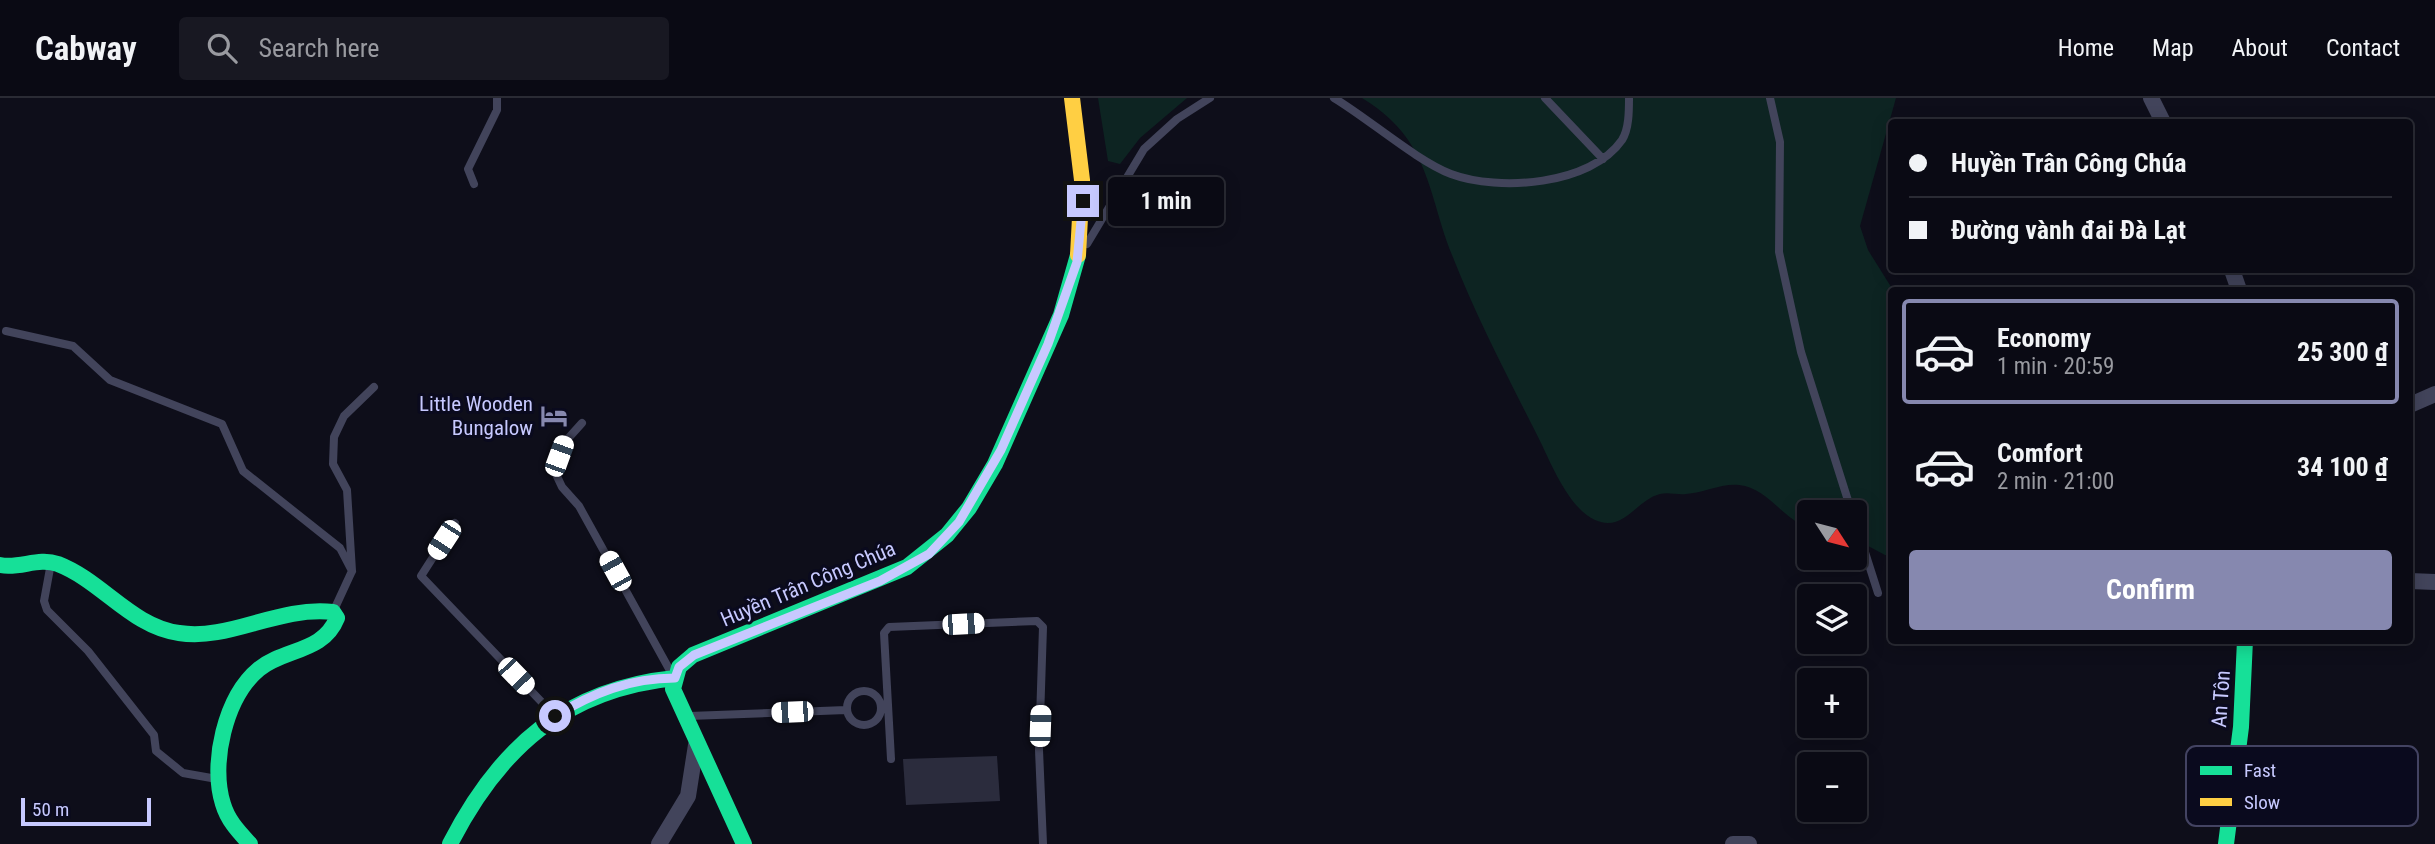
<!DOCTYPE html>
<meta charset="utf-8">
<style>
body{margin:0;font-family:"Roboto Condensed",sans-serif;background:#181822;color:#f1f3f6;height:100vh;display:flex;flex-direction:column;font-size:26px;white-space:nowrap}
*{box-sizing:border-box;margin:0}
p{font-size:23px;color:#999aa0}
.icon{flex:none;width:38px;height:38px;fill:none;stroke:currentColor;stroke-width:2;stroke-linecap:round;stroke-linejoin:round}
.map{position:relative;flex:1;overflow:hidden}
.sheet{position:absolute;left:1888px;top:189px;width:525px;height:357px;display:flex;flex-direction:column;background:#0a0a14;border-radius:7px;box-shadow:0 4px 18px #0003,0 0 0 2px #2a2b34}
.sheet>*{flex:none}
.hud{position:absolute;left:1888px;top:21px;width:525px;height:154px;border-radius:7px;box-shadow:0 4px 18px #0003,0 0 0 2px #2a2b34;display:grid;align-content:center;height:154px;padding:0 21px;background:#0a0a14}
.needle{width:46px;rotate:126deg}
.buttons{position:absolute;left:1797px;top:402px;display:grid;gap:14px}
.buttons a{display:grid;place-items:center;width:70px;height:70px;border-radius:7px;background:#0a0a14;box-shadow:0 4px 18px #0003,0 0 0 2px #2a2b34;font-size:35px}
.scale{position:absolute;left:21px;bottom:18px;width:130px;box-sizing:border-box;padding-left:7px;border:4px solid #c7c9ff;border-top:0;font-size:19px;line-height:24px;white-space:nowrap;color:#c7c9ff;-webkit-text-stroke:5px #0a0a1e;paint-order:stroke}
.end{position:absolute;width:32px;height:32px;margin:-16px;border:9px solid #c7c9ff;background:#111;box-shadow:0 0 0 4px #111}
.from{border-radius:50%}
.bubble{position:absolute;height:49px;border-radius:7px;background:#0a0a14;box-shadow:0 4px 18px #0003,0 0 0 2px #2a2b34;font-size:23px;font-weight:700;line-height:49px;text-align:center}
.car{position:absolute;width:21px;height:42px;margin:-21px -10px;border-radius:9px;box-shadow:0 0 5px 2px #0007;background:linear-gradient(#fff 24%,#345 0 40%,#fff 0 76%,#345 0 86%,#fff 0)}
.hud b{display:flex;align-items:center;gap:24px;height:66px;font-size:26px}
.hud b+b{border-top:2px solid #2a2b34}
.hud i{width:18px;height:18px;background:#f1f3f6}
ul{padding:12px 0 0;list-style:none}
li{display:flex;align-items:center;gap:21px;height:105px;margin:0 14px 10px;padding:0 7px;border:4px solid transparent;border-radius:7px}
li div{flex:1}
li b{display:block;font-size:26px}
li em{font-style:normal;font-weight:700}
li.active{border-color:#8688af}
li>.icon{width:63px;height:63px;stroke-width:1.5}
.button{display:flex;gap:14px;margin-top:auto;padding:14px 21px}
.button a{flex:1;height:80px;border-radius:7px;background:#8688af;color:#fff;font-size:28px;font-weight:700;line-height:80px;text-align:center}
header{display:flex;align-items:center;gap:42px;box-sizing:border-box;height:98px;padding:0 35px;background:#0a0a14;border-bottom:2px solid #2a2b34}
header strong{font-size:33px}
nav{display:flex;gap:38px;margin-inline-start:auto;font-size:24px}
.search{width:490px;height:63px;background:#181822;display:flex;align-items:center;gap:18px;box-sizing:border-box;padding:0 24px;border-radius:7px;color:#999aa0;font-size:26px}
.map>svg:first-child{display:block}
.green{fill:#0d2422}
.building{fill:#2b2c3d}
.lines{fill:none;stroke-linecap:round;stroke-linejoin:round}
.lane{stroke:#42445b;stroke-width:8}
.street{stroke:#42445b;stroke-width:16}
.fast{stroke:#16e098;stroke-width:16}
.slow{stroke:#ffcf43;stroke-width:16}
.route{stroke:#c7c9ff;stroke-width:9}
.labels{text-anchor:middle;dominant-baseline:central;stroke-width:6;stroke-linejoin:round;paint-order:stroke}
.poi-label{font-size:21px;fill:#c7c9ff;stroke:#0a0a1e;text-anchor:end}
.street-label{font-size:21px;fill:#c7c9ff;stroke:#0a0a1e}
.key{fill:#0a0a1e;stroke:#434362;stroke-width:2}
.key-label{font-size:19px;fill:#c7c9ff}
</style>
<header>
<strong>Cabway</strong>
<div class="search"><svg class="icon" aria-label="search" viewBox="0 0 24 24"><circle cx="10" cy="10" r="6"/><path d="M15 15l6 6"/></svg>Search here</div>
<nav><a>Home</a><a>Map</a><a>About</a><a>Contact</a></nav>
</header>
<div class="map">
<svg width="2435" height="746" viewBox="0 0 2435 746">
<rect width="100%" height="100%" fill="#0e0e1a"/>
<path class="green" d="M1098,0H1187L1140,40L1120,66L1108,63Z
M1362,0H1896L1860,128L1868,152L1893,192L1892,457H1885L1855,441V415H1810L1809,430C1781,420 1768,390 1739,387C1722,385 1703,395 1686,396C1678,397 1668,394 1660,396C1636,402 1624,435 1595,422C1570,411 1552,368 1541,345C1510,283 1477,221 1452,157C1437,121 1432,81 1412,48C1400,28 1382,12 1362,0Z"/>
<path class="building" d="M997,658L1000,703L906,707L903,661Z"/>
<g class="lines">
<path class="lane" d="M1334,0C1369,21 1417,63 1451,76C1499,94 1591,87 1622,42C1629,31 1629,13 1629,0
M1545,0L1603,61
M1770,0L1780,44L1779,154L1801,254L1852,415
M474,86L468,71L497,12V0
M1087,146L1144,51L1177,21L1210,0
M6,233L73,248L110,282L222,326L243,373L340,450L352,473
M582,325L564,345L554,372L562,389L579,408L673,578
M1855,423L1878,495
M455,425L421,478L555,618
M51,465L44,503L47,512L88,553L154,637L156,653L183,675L217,681
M334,512L352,473L347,392L333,366L334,339L344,318L374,289
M847 610a17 17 0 1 1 34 0a17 17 0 1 1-34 0Z
M689,618L846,612
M891,661L884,535L889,529L1037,523L1043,529L1039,652L1043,746"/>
<path class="street" d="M2151,0L2163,24
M2232,172L2239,192
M2410,307L2435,296
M2410,483L2435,484
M659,746L688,698L696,647
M1733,746H1749"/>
<path class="fast" d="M0,467C20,471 38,459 58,466C102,483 132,529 179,535C230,543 277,508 333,514L337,520C323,555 285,550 259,571C225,599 210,666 223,706C228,723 239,734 250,746
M450,746C499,650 565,591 675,580
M744,746L673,591L679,569L693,557L907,469L947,437L969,410L995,366L1061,217L1078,157
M2226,746L2241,629L2245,542"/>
<path class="slow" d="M1072,0L1082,82L1078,157"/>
</g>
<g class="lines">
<path class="route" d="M555,618C593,595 630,580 675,580L679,569L694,557L880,483L929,456L959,424L1001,352L1048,246L1077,164L1083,103"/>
</g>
<defs>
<symbol id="hotel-bare" viewBox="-9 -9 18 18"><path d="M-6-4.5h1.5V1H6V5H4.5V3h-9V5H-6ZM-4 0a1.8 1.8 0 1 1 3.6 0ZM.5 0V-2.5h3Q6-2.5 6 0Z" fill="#8688af" stroke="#0a0a1e" stroke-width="2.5" paint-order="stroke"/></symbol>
</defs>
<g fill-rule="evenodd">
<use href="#hotel-bare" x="535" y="299" width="38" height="38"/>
</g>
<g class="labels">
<g class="poi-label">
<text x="533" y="306">Little Wooden<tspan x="533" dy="24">Bungalow</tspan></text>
</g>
<g class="street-label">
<text transform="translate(808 486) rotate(-23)">Huyền Trân Công Chúa</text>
<text transform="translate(2221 601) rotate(-86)">An Tôn</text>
</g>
</g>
<rect x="2186" y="648" width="232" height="80" rx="10" class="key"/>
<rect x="2200" y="668" width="32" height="9" fill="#16e098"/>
<rect x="2200" y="700" width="32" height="8" fill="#ffcf43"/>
<g class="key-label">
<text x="2244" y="679">Fast</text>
<text x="2244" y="711">Slow</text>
</g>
</svg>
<div class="buttons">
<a><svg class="needle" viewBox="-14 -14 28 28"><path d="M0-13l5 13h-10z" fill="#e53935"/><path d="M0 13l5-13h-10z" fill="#999aa0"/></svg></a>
<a><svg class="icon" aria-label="layers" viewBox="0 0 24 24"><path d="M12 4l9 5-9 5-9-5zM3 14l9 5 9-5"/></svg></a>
<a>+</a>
<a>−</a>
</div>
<div class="scale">50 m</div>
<i class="end from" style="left:555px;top:618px"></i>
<i class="end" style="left:1083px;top:103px"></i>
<div class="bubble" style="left:1108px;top:79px;width:116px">1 min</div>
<i class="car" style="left:559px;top:358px;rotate:20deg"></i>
<i class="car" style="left:444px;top:442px;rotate:213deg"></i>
<i class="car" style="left:615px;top:473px;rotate:331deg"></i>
<i class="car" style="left:963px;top:526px;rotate:87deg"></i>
<i class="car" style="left:516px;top:578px;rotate:136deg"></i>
<i class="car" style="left:792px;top:614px;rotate:268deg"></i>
<i class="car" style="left:1040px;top:628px;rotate:2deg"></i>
<div class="hud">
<b><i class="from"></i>Huyền Trân Công Chúa</b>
<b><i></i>Đường vành đai Đà Lạt</b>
</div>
<section class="sheet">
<ul>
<li class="active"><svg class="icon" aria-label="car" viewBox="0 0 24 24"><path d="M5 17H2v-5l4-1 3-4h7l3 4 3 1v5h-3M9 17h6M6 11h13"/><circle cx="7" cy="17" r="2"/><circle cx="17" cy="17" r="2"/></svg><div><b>Economy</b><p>1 min · 20:59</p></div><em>25 300 ₫</em></li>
<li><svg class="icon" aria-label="car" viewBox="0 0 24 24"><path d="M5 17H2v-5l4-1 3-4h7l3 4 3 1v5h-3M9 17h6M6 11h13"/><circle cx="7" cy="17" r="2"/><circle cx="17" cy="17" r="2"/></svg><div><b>Comfort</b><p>2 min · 21:00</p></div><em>34 100 ₫</em></li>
</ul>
<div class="button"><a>Confirm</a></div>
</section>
</div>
